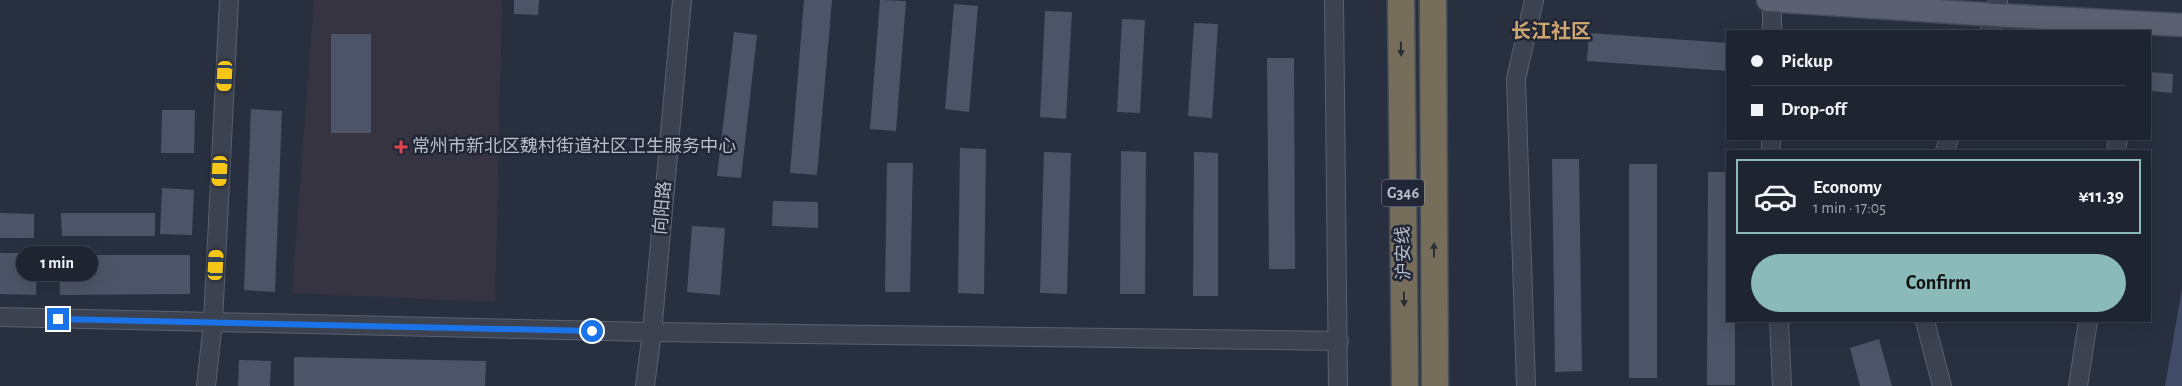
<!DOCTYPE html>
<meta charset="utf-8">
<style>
body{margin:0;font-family:"Alegreya Sans","Noto Sans SC",sans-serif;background:#262c38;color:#f1f3f6;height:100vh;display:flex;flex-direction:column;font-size:19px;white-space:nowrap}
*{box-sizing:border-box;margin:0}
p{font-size:16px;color:#a1a4ab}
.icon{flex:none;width:28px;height:28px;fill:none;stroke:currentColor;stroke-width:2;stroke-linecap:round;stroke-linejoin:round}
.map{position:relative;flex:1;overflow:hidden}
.side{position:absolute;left:1726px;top:150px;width:425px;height:172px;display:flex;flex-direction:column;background:#1e2430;border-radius:0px;box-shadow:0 5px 20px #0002,0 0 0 1px #3c414c}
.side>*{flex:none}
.hud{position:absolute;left:1726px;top:30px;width:425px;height:110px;border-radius:0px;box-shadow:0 5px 20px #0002,0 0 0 1px #3c414c;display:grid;align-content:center;height:110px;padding:0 25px;background:#1e2430}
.end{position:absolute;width:22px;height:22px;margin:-11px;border:6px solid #1a73e8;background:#fff;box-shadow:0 0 0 2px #fff}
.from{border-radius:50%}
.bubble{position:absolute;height:35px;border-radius:18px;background:#1e2430;box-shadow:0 5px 20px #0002,0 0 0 1px #3c414c;font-size:16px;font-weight:700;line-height:35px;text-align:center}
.car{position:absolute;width:15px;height:30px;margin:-15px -8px;border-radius:6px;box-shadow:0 0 4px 1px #0007;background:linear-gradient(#f5c518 24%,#345 0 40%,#f5c518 0 76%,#345 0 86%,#f5c518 0)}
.hud b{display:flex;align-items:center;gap:18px;height:48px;font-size:19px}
.hud b+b{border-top:1px solid #3c414c}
.hud i{width:12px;height:12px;background:#f1f3f6}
ul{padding:9px 0 0;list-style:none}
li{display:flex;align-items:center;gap:15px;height:75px;margin:0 10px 8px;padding:0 15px;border:2px solid transparent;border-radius:0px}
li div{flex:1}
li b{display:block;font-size:19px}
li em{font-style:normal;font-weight:700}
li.on{border-color:#8bbbb9}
li>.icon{width:45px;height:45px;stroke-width:1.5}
.button{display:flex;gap:10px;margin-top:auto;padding:10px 25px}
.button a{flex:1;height:58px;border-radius:30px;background:#8bbbb9;color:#111;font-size:20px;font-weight:700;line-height:58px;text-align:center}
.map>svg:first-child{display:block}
.medical{fill:#373442}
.water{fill:#404b68}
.building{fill:#4d5467}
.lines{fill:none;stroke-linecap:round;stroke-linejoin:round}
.minor-casing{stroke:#5a606e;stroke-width:20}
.major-casing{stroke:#464b5a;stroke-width:25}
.highway-casing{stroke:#474d5b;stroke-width:29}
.minor{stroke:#3c4250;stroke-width:18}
.major{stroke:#5b6170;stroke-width:22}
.highway{stroke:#766e5a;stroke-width:26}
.oneway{fill:#2a2e3a}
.route{stroke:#1a73e8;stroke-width:6}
.health-dot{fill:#e0444e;stroke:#212736;stroke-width:2}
.labels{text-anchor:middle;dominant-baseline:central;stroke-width:5;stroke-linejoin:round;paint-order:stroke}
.shield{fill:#212736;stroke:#8b919e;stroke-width:1}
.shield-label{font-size:16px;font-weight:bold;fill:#b9beca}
.poi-label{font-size:18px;fill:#b9beca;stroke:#212736;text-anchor:start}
.street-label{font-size:18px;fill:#b9beca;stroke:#212736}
.quarter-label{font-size:20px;font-weight:bold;fill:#cfa570;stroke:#212736}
</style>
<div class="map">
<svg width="2182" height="386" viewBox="0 0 2182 386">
<rect width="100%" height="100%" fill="#283040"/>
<path class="medical" d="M314,0H502L495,302L292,293Z"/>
<path class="water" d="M2182,289V386H2165Z"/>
<path class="building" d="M514,0H539L538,15L514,14Z
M804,0H832L817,175L790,173Z
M880,0L906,1L896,131L870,129Z
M954,4L978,6L969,112L945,109Z
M1045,11L1072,12L1066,119L1040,117Z
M1122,19L1145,20L1140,113L1117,112Z
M1194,23L1218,24L1212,118L1188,116Z
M734,32L757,35L741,178L717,176Z
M1589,33L1728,43V71L1587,61Z
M331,34H371V133H331Z
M1267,58H1294L1295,269H1269Z
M2150,72L2173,74L2172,93L2150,91Z
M251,109L282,111L275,292L244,290Z
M162,110H195L194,153H161Z
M960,148L986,149L984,294L958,293Z
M1121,151L1146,152L1145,294H1120Z
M1044,152L1071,153L1067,294L1040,293Z
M1194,152L1218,153V296H1193Z
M1552,159H1579L1582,371L1555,372Z
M887,163H913L910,292H885Z
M1629,164H1657V378H1629Z
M1708,172H1728V321H1735V385H1707Z
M162,188L194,190L192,235L160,234Z
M773,201L818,202V228L772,226Z
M0,213L34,214V238H0Z
M61,213H155V236H62Z
M692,226L725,228L720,295L687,292Z
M0,253H37L36,295L0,294Z
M59,255H190V294L60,295Z
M1879,339L1892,386H1860L1850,348Z
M294,357L486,361L485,386H294Z
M239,360L271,361L270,386H238Z"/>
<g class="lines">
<defs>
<path id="minor" d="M1334,0L1338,386
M1772,31V0
M1990,31L1996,15L1998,0
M1771,151V139
M1945,151L1949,139
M2116,151L2118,139
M0,317L652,332L1339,341
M1779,321L1782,386
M1925,321L1942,386
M206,386L213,322L229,0
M645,386L652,332L682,0
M1526,386L1516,79L1534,0
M2078,386L2088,321"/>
<path id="major" d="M1768,0L1996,15L2182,25"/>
<path id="highway" d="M1401,0L1405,386
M1433,0L1435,386"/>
</defs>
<use href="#minor" class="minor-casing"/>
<use href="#major" class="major-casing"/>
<use href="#highway" class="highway-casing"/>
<use href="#minor" class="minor"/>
<use href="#major" class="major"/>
<use href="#highway" class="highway"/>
</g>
<defs><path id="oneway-solid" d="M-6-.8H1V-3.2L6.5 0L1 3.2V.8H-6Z" transform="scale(1.25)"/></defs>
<g class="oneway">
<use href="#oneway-solid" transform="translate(1401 49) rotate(89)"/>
<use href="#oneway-solid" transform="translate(1434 250) rotate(-90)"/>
<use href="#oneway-solid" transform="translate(1404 299) rotate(89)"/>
</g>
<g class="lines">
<path class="route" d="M58,319L592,331"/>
</g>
<path class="health-dot" d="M398.5 139.5h5v5h5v5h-5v5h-5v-5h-5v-5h5z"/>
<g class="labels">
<rect class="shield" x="1382" y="179.5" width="42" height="27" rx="4"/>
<g class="shield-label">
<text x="1403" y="193">G346</text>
</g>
<g class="poi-label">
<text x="412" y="147">常州市新北区魏村街道社区卫生服务中心</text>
</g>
<g class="street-label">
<text transform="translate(663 208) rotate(-85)">向阳路</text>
<text transform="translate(1404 253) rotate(-91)">沪安线</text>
</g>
<g class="quarter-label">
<text x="1551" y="32">长江社区</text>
</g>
</g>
</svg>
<i class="end from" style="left:592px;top:331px"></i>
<i class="end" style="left:58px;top:319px"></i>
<div class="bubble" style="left:16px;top:246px;width:82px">1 min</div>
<i class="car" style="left:225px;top:76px;rotate:183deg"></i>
<i class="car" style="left:220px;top:171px;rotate:183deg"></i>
<i class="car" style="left:216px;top:265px;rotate:3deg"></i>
<div class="hud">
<b><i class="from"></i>Pickup</b>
<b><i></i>Drop-off</b>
</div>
<section class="side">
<ul>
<li class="on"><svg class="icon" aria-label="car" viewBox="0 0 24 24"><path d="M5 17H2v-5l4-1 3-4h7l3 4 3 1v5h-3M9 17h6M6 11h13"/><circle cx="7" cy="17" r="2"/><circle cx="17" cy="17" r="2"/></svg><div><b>Economy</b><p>1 min · 17:05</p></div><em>¥11.39</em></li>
</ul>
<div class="button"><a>Confirm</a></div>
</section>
</div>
